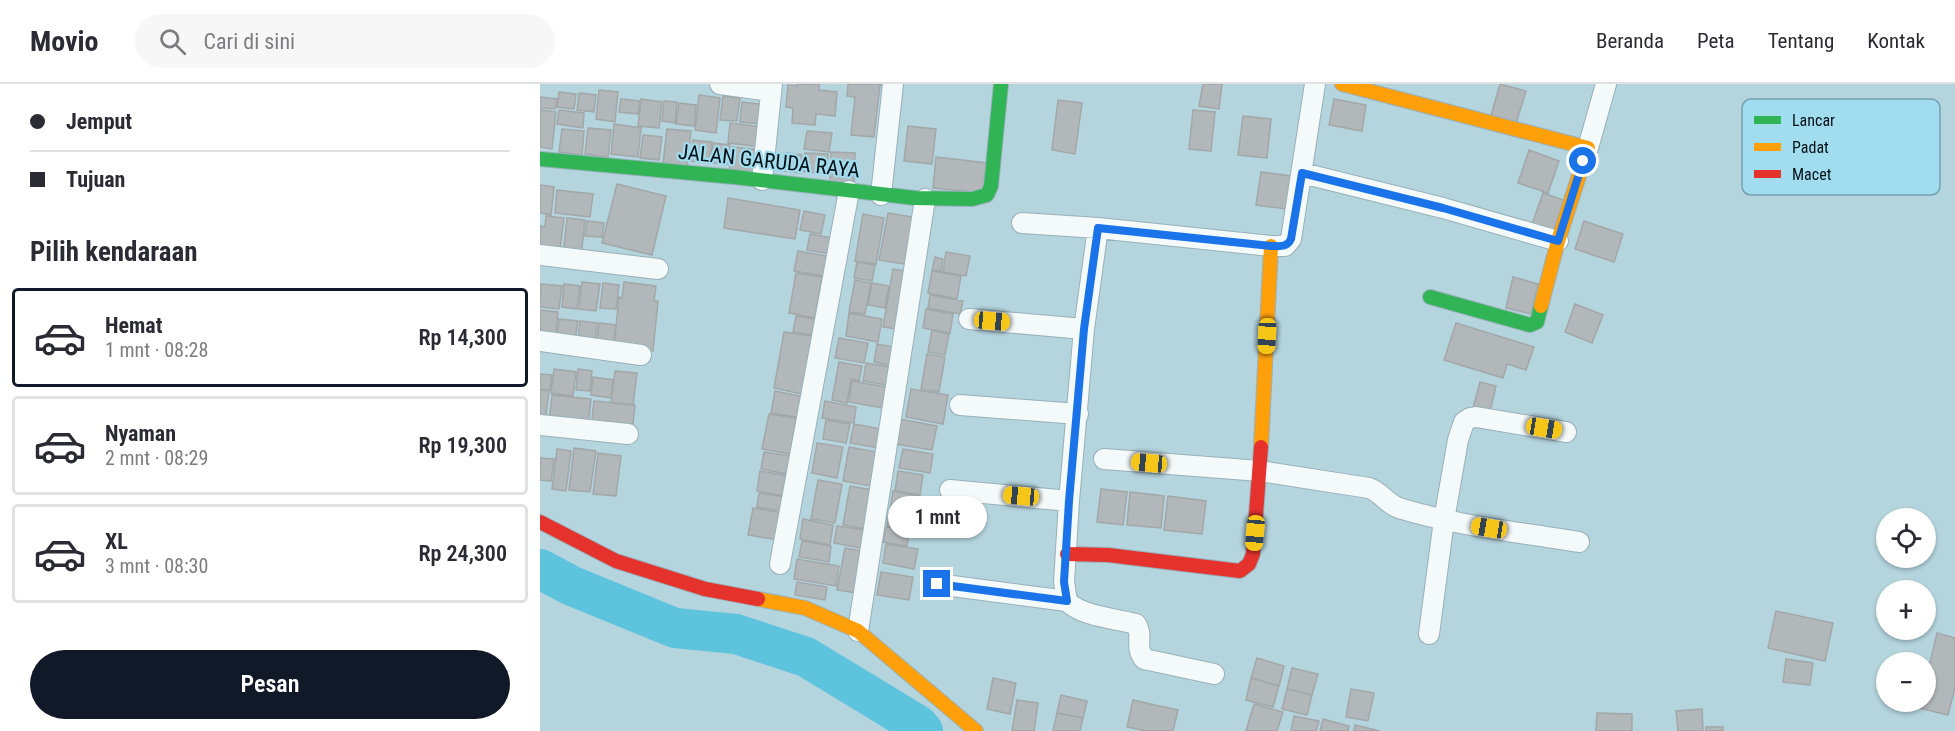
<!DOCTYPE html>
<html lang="id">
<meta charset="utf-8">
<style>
body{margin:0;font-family:"Roboto Condensed",sans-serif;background:#f7f7f7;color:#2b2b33;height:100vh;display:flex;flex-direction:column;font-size:22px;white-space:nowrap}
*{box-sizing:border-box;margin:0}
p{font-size:20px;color:#7c7c81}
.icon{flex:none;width:33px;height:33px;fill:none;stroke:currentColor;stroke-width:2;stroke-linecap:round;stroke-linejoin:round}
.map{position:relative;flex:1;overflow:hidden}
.drawer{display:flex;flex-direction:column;background:#fff;width:540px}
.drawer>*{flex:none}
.guide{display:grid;align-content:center;height:132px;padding:0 30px;background:#fff}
.controls{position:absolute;left:1336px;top:424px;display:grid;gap:12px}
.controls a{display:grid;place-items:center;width:60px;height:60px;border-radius:50%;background:#fff;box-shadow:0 2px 4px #0004;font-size:30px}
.end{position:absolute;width:27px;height:27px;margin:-14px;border:8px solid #1a73e8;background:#fff;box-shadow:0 0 0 3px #fff}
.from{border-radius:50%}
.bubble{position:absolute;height:42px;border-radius:21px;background:#fff;box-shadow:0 2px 4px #0004;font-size:20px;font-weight:600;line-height:42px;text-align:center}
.car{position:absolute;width:18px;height:36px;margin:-18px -9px;border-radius:8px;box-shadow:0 0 4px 2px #0007;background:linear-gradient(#f5c518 24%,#345 0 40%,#f5c518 0 76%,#345 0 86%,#f5c518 0)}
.guide b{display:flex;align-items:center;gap:21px;height:57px;font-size:22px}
.guide b+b{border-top:2px solid #e1e1e2}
.guide i{width:15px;height:15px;background:#2b2b33}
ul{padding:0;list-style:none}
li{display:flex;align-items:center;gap:18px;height:99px;margin:0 12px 9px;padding:0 18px;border:3px solid #e1e1e2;border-radius:6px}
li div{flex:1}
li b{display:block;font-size:22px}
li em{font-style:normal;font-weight:600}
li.selected{border-color:#111827}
li>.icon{width:54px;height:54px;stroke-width:1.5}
h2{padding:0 30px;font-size:27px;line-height:72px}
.primary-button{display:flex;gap:12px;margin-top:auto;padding:12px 30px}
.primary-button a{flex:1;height:69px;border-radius:36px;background:#111827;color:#fff;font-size:24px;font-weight:600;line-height:69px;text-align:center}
header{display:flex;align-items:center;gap:36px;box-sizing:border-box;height:84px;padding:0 30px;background:#fff;border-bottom:2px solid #e1e1e2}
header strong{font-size:28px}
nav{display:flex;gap:33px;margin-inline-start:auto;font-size:21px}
.search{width:420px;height:54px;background:#f7f7f7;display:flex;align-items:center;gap:15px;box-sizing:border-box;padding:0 21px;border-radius:33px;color:#7c7c81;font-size:22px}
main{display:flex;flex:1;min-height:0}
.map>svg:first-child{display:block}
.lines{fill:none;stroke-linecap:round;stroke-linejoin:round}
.river{stroke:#5ec3dd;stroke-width:40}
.building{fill:#b2b7b9;stroke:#a2a7a8;stroke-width:1.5}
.street-casing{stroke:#98b1b9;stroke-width:22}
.fast-casing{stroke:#98b1b9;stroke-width:16}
.slow-casing{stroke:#98b1b9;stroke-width:16}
.jam-casing{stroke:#98b1b9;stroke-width:16}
.street{stroke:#f4f9fa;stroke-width:20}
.fast{stroke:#30b455;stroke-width:14}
.slow{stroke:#ff9f0a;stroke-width:14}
.jam{stroke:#e5322d;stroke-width:14}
.route{stroke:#1a73e8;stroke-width:8}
.labels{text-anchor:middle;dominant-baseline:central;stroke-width:4.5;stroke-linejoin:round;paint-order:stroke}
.street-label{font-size:21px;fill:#001117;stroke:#a2ddef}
.key{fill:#a2ddef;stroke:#71a0ae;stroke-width:1.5}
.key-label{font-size:16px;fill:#001117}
</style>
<header>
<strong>Movio</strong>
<div class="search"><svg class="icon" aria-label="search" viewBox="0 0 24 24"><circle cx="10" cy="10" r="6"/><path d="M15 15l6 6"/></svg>Cari di sini</div>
<nav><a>Beranda</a><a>Peta</a><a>Tentang</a><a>Kontak</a></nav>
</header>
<main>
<section class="drawer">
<div class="guide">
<b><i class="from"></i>Jemput</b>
<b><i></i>Tujuan</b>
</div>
<h2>Pilih kendaraan</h2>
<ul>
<li class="selected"><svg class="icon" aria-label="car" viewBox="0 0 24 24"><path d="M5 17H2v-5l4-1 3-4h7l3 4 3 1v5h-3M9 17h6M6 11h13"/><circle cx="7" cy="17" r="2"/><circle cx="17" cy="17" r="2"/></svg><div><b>Hemat</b><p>1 mnt · 08:28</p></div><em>Rp 14,300</em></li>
<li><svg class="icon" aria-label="car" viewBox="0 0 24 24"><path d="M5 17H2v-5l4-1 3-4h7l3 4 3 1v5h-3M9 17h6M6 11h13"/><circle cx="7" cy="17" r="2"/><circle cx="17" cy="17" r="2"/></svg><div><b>Nyaman</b><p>2 mnt · 08:29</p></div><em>Rp 19,300</em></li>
<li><svg class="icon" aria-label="car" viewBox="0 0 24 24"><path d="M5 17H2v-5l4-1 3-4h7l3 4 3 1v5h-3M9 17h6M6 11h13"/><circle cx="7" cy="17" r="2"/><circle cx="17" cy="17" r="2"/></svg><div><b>XL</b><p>3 mnt · 08:30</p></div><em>Rp 24,300</em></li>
</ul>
<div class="primary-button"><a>Pesan</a></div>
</section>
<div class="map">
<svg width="1415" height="647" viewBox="0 0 1415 647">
<rect width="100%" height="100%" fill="#b4d4de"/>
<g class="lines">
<path class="river" d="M0,485L32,502L135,544L196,550L266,573L378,641L383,647"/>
</g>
<path class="building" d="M257,0H279V6L297,8L295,32L276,30L275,41L252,39L253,24L246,23L248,1L257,2Z
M308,0H349V2L340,1L334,53L311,51L315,13L307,12Z
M663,0H682L679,25L659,22Z
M960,0L986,7L975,43L950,35Z
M59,6L78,8L75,38L56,35Z
M19,8L36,10L34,25L17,23Z
M39,9L56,11L54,28L37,26Z
M159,11L180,14L176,49L155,46Z
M183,12L200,14L197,37L180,36Z
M0,13L17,15L15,25L0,24Z
M81,15L100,17L98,30L79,28Z
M101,15L122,18L119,44L98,42Z
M794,15L826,21L822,47L789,41Z
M518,16L542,19L535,70L512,66Z
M124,17L137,18L135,39L122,37Z
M202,18L226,21L223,40L200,38Z
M139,19L156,21L154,42L136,40Z
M0,26L16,28L12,65L0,63Z
M19,26L44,29L43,44L17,40Z
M653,26L675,28L671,67L649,65Z
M703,32L731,35L727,74L698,71Z
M190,39L224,43L221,63L188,59Z
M74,40L101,44L98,73L71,70Z
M368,42L396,45L392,80L364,77Z
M48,44L71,46L68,73L45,70Z
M22,45L44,47L42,71L19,68Z
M127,45L151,47L147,83L123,80Z
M267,47L292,49L289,68L264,65Z
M103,51L122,53L119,76L100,74Z
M153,56L172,58L169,79L150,77Z
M173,59L190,61L188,80L171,79Z
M192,63L222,66L219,92L189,88Z
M989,66L1019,77L1008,109L978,99Z
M291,68L315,69L314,100L290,99Z
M246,69L262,71L260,89L244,87Z
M265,69L288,70L287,89L264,88Z
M396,73L447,79L444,109L393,104Z
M721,88L751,92L746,125L716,121Z
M77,100L126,112L112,171L62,159Z
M0,101L14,103L11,131L0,129Z
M17,106L53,110L50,133L15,129Z
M1003,109L1029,118L1018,152L991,143Z
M188,114L260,126L255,155L184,144Z
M264,127L285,131L281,150L260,146Z
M348,129L378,134L370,181L339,176Z
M323,130L344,134L336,180L315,177Z
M6,132L24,134L19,172L0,169V142L5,143Z
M27,134L45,136L41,173L23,171Z
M47,137L64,139L62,153L45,152Z
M1044,137L1083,150L1074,178L1035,165Z
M270,150L299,155L296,171L267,166Z
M258,167L287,172L284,192L254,187Z
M406,168L430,172L426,192L403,188Z
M395,173L403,175L401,187L392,186Z
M317,178L335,181L332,197L314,194Z
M353,185L371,188L361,246L343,243Z
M392,187L421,192L417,215L388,209Z
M256,189L282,193L275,234L249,229Z
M973,193L998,200L991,230L966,224Z
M315,196L331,199L325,230L309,228Z
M42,198L60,200L56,227L39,225Z
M84,198L116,202L114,217H118L113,267L74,263L79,213L82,214Z
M63,199L79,201L76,225L60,224Z
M332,199L349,202L345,224L328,221Z
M1,200L22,202L19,225L0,223Z
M24,200L40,202L37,225L22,223Z
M390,211L423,217L420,230L388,224Z
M1035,220L1063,231L1052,259L1025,248Z
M386,225L413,230L410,249L383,244Z
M0,226L18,228L15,257L0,256Z
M309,229L342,235L338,258L306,252Z
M256,232L275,235L272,251L253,248Z
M19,235L38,237L35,257L17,255Z
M40,237L57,239L55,259L38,257Z
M59,239L76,241L73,261L57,258Z
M916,239L994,263L986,286L967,280L963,294L904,276Z
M392,246L409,250L405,271L388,268Z
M244,248L272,252L262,310L234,304Z
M299,254L328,259L324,279L295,274Z
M337,260L355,263L352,282L334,278Z
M387,270L405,273L399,308L381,305Z
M299,278L322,282L319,297L311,295L307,319L292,316Z
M326,279L355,284L352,302L323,297Z
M14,285L36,288L33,312L11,309Z
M38,285L52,287L50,307L36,306Z
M75,287L97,289L93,321L71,319Z
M0,290L12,291L10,306L0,305Z
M53,293L73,296L71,314L51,311Z
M312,297L352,304L348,325L309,318Z
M940,298L956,302L949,332L932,328Z
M371,305L408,311L403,340L366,333Z
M0,306L9,307L5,337L0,336Z
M235,307L265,313L261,334L231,329Z
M12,311L51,315L48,343L9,339Z
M54,317L95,321L92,349L51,345Z
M285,317L316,323L314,339L282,334Z
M229,330L256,334L250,370L222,365Z
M360,335L397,342L392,366L355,360Z
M286,336L310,340L306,359L283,355Z
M314,340L341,345L338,364L310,359Z
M277,359L303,363L297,394L272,389Z
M309,363L337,368L331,402L303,397Z
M34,364L56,367L50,408L29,406Z
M17,365L31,367L26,407L12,405Z
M363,365L393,370L390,389L359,384Z
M224,368L250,372L247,390L221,385Z
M58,369L81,372L76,412L53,410Z
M0,374L14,375L11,397L0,396Z
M220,387L248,392L244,412L217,407Z
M358,387L383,391L380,411L355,407Z
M278,396L302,400L295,439L271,435Z
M310,402L333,406L326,445L303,441Z
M561,405L587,408L583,441L557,438Z
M353,407L379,412L375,432L350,428Z
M590,408L624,412L621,444L587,441Z
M219,409L244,413L241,427L217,423Z
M628,412L666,417L662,450L624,446Z
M213,424L243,429L238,456L208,451Z
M349,429L369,432L367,446L347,442Z
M263,435L293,441L290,461L260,455Z
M297,442L324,446L321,464L294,459Z
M346,443L370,447L367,462L343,458Z
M262,457L291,462L289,478L259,473Z
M346,460L378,465L374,485L343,479Z
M305,464L323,467L316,509L297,506Z
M257,475L299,482L296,502L254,495Z
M341,488L373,493L369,516L337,511Z
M257,498L287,503L285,516L255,511Z
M1236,527L1293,539L1285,577L1228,564Z
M1397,549L1415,554V604L1408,631L1379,624L1381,618H1386V596Z
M717,574L744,582L739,602L711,594Z
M1246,575L1273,579L1270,601L1243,598Z
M752,584L778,590L772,611L747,605Z
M453,594L476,599L470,630L447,625Z
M711,594L739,602L733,623L706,616Z
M747,605L772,611L767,631L742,625Z
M811,605L834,609L828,637L806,633Z
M521,611L547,617L543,634L517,629Z
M477,616L498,619L494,647H472Z
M593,616L638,626L633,647H606L587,643Z
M714,620L743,628L737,647H706Z
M1162,625L1163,647H1138L1136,627Z
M517,629L543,634L540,647H513Z
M1057,629L1092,630V647H1056Z
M754,632L779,637L776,647H751Z
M783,635L809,642L808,647H780Z
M815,641L840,647H814Z
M1166,643H1183V647H1166Z"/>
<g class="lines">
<defs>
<path id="street" d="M180,0L231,7
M1048,64L1066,0
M762,89L903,124L1018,157
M222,96L232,0
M341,111L353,0
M482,139L558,144L731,162H745L751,155L775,0
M0,171L118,185
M429,235L544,245
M0,257L101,271
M420,321L538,330
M0,341L88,350
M564,375L720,387L829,404C841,408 847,420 859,424C917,442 979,448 1039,458
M410,406L529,417
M240,480L309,107
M397,500L527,517C540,532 577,535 596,540C604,552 594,562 604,575L674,590
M527,517L524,498L529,417L544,245L558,144
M318,547L385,115
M889,550L904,436L918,356L924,338L930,334L936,333L1026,348"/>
<path id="fast" d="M0,75L194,93L375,114L432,115L447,111L451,102L461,0
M890,213L990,241L997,238L1001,222"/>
<path id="slow" d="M802,0L1048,64L1018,157L1001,222
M721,363L731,162
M218,515L265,524L318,547L436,647"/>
<path id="jam" d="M0,438L76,477L165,505L218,515
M527,470L568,471L700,487L709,480L713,470L721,363"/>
</defs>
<use href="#street" class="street-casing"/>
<use href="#fast" class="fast-casing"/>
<use href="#slow" class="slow-casing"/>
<use href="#jam" class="jam-casing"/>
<use href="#street" class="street"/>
<use href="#fast" class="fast"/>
<use href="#slow" class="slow"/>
<use href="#jam" class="jam"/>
</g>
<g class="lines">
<path class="route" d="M397,500L527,517L524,498L529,417L544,245L558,144L731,162C739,162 747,164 751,155L762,89L903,124L1018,157L1043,77"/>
</g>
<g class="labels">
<g class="street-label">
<text transform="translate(229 77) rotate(6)">JALAN GARUDA RAYA</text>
</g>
</g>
<rect x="1202" y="15" width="198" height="96" rx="9" class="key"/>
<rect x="1214" y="32" width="27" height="8" fill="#30b455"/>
<rect x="1214" y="59" width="27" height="8" fill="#ff9f0a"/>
<rect x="1214" y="86" width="27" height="8" fill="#e5322d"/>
<g class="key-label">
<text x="1252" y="42">Lancar</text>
<text x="1252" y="69">Padat</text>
<text x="1252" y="96">Macet</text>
</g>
</svg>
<div class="controls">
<a><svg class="icon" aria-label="locate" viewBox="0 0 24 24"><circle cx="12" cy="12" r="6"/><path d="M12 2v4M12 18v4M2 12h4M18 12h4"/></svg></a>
<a>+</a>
<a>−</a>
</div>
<i class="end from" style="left:1043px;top:77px"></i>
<i class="end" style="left:397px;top:500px"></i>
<div class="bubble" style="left:348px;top:412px;width:99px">1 mnt</div>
<i class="car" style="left:452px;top:237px;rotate:95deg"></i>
<i class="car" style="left:727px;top:252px;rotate:183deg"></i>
<i class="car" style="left:1004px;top:344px;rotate:99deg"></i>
<i class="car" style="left:609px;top:379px;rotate:275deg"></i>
<i class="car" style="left:481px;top:412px;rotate:275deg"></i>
<i class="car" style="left:949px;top:444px;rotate:279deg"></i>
<i class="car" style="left:715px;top:449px;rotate:185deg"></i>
</div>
</main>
